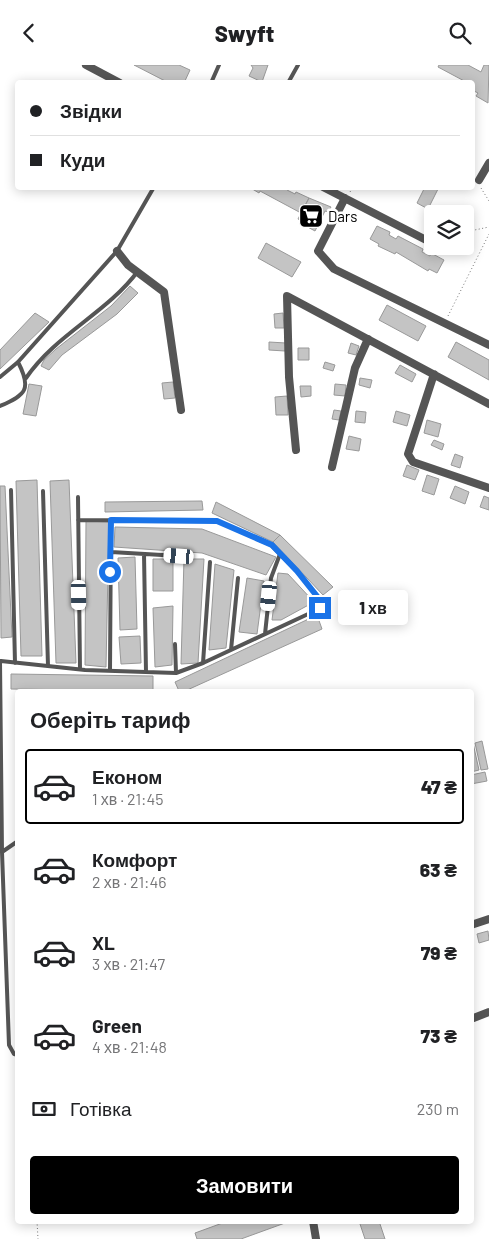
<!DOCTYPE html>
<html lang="uk">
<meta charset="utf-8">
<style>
body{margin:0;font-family:Barlow,sans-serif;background:#f6f6f6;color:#202124;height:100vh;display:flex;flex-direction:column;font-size:19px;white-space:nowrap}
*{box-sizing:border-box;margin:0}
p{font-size:16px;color:#757577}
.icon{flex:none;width:28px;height:28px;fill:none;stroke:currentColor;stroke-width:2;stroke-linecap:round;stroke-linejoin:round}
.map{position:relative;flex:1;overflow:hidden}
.drawer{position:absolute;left:15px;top:624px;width:459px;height:535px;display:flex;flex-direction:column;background:#fff;border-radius:5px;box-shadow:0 2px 12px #0003}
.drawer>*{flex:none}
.banner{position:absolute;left:15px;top:15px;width:460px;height:110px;border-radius:5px;box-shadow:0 2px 12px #0003;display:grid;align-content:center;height:110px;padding:0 15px;background:#fff}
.controls{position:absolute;left:424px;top:140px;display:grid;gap:10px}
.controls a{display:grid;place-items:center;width:50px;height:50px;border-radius:5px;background:#fff;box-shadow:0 2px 12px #0003;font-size:25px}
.end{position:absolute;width:22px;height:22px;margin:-11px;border:6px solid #1a73e8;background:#fff;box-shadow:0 0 0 2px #fff}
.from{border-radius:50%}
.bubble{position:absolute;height:35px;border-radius:5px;background:#fff;box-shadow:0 2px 12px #0003;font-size:16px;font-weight:800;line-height:35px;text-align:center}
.car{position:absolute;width:15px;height:30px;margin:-15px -8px;border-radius:6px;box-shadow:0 0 4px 1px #0007;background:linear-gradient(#fff 24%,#345 0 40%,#fff 0 76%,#345 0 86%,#fff 0)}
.banner b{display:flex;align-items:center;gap:18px;height:48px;font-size:19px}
.banner b+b{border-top:1px solid #e0e0e0}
.banner i{width:12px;height:12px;background:#202124}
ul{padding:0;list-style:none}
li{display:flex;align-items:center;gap:15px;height:75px;margin:0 10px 8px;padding:0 5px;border:2px solid transparent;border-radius:5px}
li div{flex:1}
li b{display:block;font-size:19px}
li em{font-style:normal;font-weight:800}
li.on{border-color:#000}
li>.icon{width:45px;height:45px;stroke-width:1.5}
h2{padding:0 15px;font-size:22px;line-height:60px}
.pay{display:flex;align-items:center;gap:12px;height:55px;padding:0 15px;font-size:19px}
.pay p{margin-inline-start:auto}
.action{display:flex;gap:10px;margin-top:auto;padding:10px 15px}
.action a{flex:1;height:58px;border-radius:5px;background:#000;color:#fff;font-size:20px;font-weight:800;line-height:58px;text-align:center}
header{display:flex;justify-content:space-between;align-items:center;height:65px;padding:0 15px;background:#fff;font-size:22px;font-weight:800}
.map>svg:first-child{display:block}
.building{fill:#c4c4c4;stroke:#999}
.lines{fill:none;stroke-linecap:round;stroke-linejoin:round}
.path{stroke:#777;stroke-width:1;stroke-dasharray:1 2.5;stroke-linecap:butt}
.lane{stroke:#555;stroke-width:4}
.street{stroke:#555;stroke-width:8}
.route{stroke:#1a73e8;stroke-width:6}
.labels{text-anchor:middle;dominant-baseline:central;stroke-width:5;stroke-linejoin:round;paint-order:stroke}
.poi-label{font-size:15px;fill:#000;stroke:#fff;text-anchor:start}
</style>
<header><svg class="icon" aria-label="back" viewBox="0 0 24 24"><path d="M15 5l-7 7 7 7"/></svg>Swyft<svg class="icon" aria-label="search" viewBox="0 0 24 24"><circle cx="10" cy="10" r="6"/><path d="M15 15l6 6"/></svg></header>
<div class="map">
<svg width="489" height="1174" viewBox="0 0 489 1174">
<rect width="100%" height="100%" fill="#fff"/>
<path class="building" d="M134,0H179L190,5L184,18H169Z
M251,0H268L262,17L249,11L253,3Z
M439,0H468L481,7L484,0H489L488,38L476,31L478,28L472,25V18H468L438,2Z
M249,122H288L287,125L295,129L296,127L309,133L301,148L260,126L259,128Z
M425,122H439L428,144L417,138Z
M309,133L331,142L328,147L325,146L315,166L304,160L305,158L298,154Z
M377,161L390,167L389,170L396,174L398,171L423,184L422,187L430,191L431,188L444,195L437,208L429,204L428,206L396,187L395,189L378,181L379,179L370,174Z
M266,178L301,197L292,212L258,193Z
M130,221L138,228L117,249L62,290L49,305L41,301L44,295L56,284L111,241Z
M387,240L426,261L418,276L379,255Z
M35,248L49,257L0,304V285Z
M283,248L284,263H275L274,249Z
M269,277L286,278L285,286L269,285Z
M456,277L489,295V315L448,292Z
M351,278L359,281L356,290L348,288Z
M298,283H309V295H298Z
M325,297L335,300L333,306L323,303Z
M400,300L416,309L412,317L395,308Z
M360,313L372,315L370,323L359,320Z
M173,317L175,333L164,334L162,318Z
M29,319L42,321L36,351L23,349Z
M335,319L346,320L345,331L334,330Z
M300,321H311V331L301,332Z
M287,331L288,350H276L275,332Z
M334,345L341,346L339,355L332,354Z
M356,346L366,347L365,358L355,357Z
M396,346L410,350L407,361L393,357Z
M427,355L441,359L438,372L424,368Z
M349,371L361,374L359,386L346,384Z
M434,375L444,379L442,385L431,380Z
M455,389L463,392L460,403L451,400Z
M407,400L419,405L415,415L403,411Z
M427,410L439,414L434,430L422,426Z
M37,415L42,591H21L16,416Z
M69,415L76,598H56L50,416Z
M0,421H5L12,572L1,573Z
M455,421L469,427L465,439L450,433Z
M484,431L489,433V445L480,442Z
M202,436L203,445L105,447V437Z
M216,437L280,470L273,477L212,448Z
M86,456L109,457L106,602L85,600Z
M115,462L202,464L276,492L266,510L202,488L114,482Z
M280,470L333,522L323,530L273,477Z
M135,492L137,564L120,565L118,493Z
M153,494H173V526H153Z
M184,494H204L198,598L181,599Z
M215,499L234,505L226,583L209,585Z
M278,508L288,509L314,537L281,555H272Z
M247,513L264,516L257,569L239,567Z
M173,541L172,600L155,602L153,543Z
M317,550L322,564L185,626H179L175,617Z
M140,571L141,598L121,599L119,572Z
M11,609L153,611V626L11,624Z
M482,676L488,704L481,705L475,678Z
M473,678L479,705L471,707V679Z
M485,707L487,716L471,719V710Z
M488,866L489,875L479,878L477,869Z
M228,1156H284L285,1158L241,1174H197L195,1168Z
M359,1156H379L385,1174H365Z"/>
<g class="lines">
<path class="path" d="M481,123L489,136
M350,127L353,122
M465,167L489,162
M448,251L489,169
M37,1156L38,1174"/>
<path class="lane" d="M211,18L219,0
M288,18L298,0
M0,312L18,297L117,186L154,122
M26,313C56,269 107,248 138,206
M0,341C26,330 32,324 18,297
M11,425L15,598
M43,426L48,601
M78,432L80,604
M111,487L179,491
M144,489L146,607
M265,569L271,513L280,489
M175,579L176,608
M231,585L238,513
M0,596L2,787L9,980L14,989L18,990
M1,596L85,605L176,608L203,598L321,543L320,535L297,506L271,480L217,456L78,455
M203,598L210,497
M110,606L111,455
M2,787L18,776"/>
<path class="street" d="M86,0L120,18
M479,115L489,98
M323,122L432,178
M345,133L318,186L334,204L489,280
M439,181L442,183
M117,186L128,200L164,227L181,345
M434,309L408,389L413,397L489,423
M296,385L289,312L287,231L489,339
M332,402L355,303L368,274
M471,860L489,854
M471,954L489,947
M313,1156L316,1174"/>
</g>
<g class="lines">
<path class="route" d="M110,507L111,455L217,456L272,480L297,506L320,535V543"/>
</g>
<defs>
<symbol id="supermarket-square" viewBox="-11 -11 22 22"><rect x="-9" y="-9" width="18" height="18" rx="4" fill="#000" stroke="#fff"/><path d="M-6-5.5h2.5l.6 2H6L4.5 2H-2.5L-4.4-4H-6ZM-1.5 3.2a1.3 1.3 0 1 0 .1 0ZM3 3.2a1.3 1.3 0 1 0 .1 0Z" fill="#fff"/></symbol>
</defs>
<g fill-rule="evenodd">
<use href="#supermarket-square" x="297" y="137" width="28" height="28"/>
</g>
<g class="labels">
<g class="poi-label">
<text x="328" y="151">Dars</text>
</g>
</g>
</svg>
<div class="controls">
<a><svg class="icon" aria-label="layers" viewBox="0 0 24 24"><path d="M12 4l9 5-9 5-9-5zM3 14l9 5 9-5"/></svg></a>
</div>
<i class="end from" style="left:110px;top:507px"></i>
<i class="end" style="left:320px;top:543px"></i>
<div class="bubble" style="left:338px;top:525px;width:70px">1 хв</div>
<i class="car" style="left:179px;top:491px;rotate:274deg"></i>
<i class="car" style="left:79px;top:530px;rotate:179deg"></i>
<i class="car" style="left:269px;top:531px;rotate:186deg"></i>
<div class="banner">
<b><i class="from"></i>Звідки</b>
<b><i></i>Куди</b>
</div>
<section class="drawer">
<h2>Оберіть тариф</h2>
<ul>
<li class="on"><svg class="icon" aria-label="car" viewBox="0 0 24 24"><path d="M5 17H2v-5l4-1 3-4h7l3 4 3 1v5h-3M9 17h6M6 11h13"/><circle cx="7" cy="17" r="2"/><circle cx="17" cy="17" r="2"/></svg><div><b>Економ</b><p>1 хв · 21:45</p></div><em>47 ₴</em></li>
<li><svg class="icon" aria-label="car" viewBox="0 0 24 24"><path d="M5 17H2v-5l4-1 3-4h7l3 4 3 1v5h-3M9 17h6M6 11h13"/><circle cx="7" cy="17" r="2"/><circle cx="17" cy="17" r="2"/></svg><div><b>Комфорт</b><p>2 хв · 21:46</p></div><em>63 ₴</em></li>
<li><svg class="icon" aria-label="car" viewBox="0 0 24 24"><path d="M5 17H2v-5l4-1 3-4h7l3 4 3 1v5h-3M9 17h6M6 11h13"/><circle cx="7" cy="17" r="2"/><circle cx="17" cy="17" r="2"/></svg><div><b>XL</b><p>3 хв · 21:47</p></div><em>79 ₴</em></li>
<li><svg class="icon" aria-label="car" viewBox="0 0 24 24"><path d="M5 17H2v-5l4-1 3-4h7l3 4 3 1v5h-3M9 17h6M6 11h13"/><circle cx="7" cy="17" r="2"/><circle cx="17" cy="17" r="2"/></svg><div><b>Green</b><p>4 хв · 21:48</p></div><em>73 ₴</em></li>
</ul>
<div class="pay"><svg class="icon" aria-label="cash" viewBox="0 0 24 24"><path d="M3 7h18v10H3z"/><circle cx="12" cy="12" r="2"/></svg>Готівка<p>230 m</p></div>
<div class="action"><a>Замовити</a></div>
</section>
</div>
